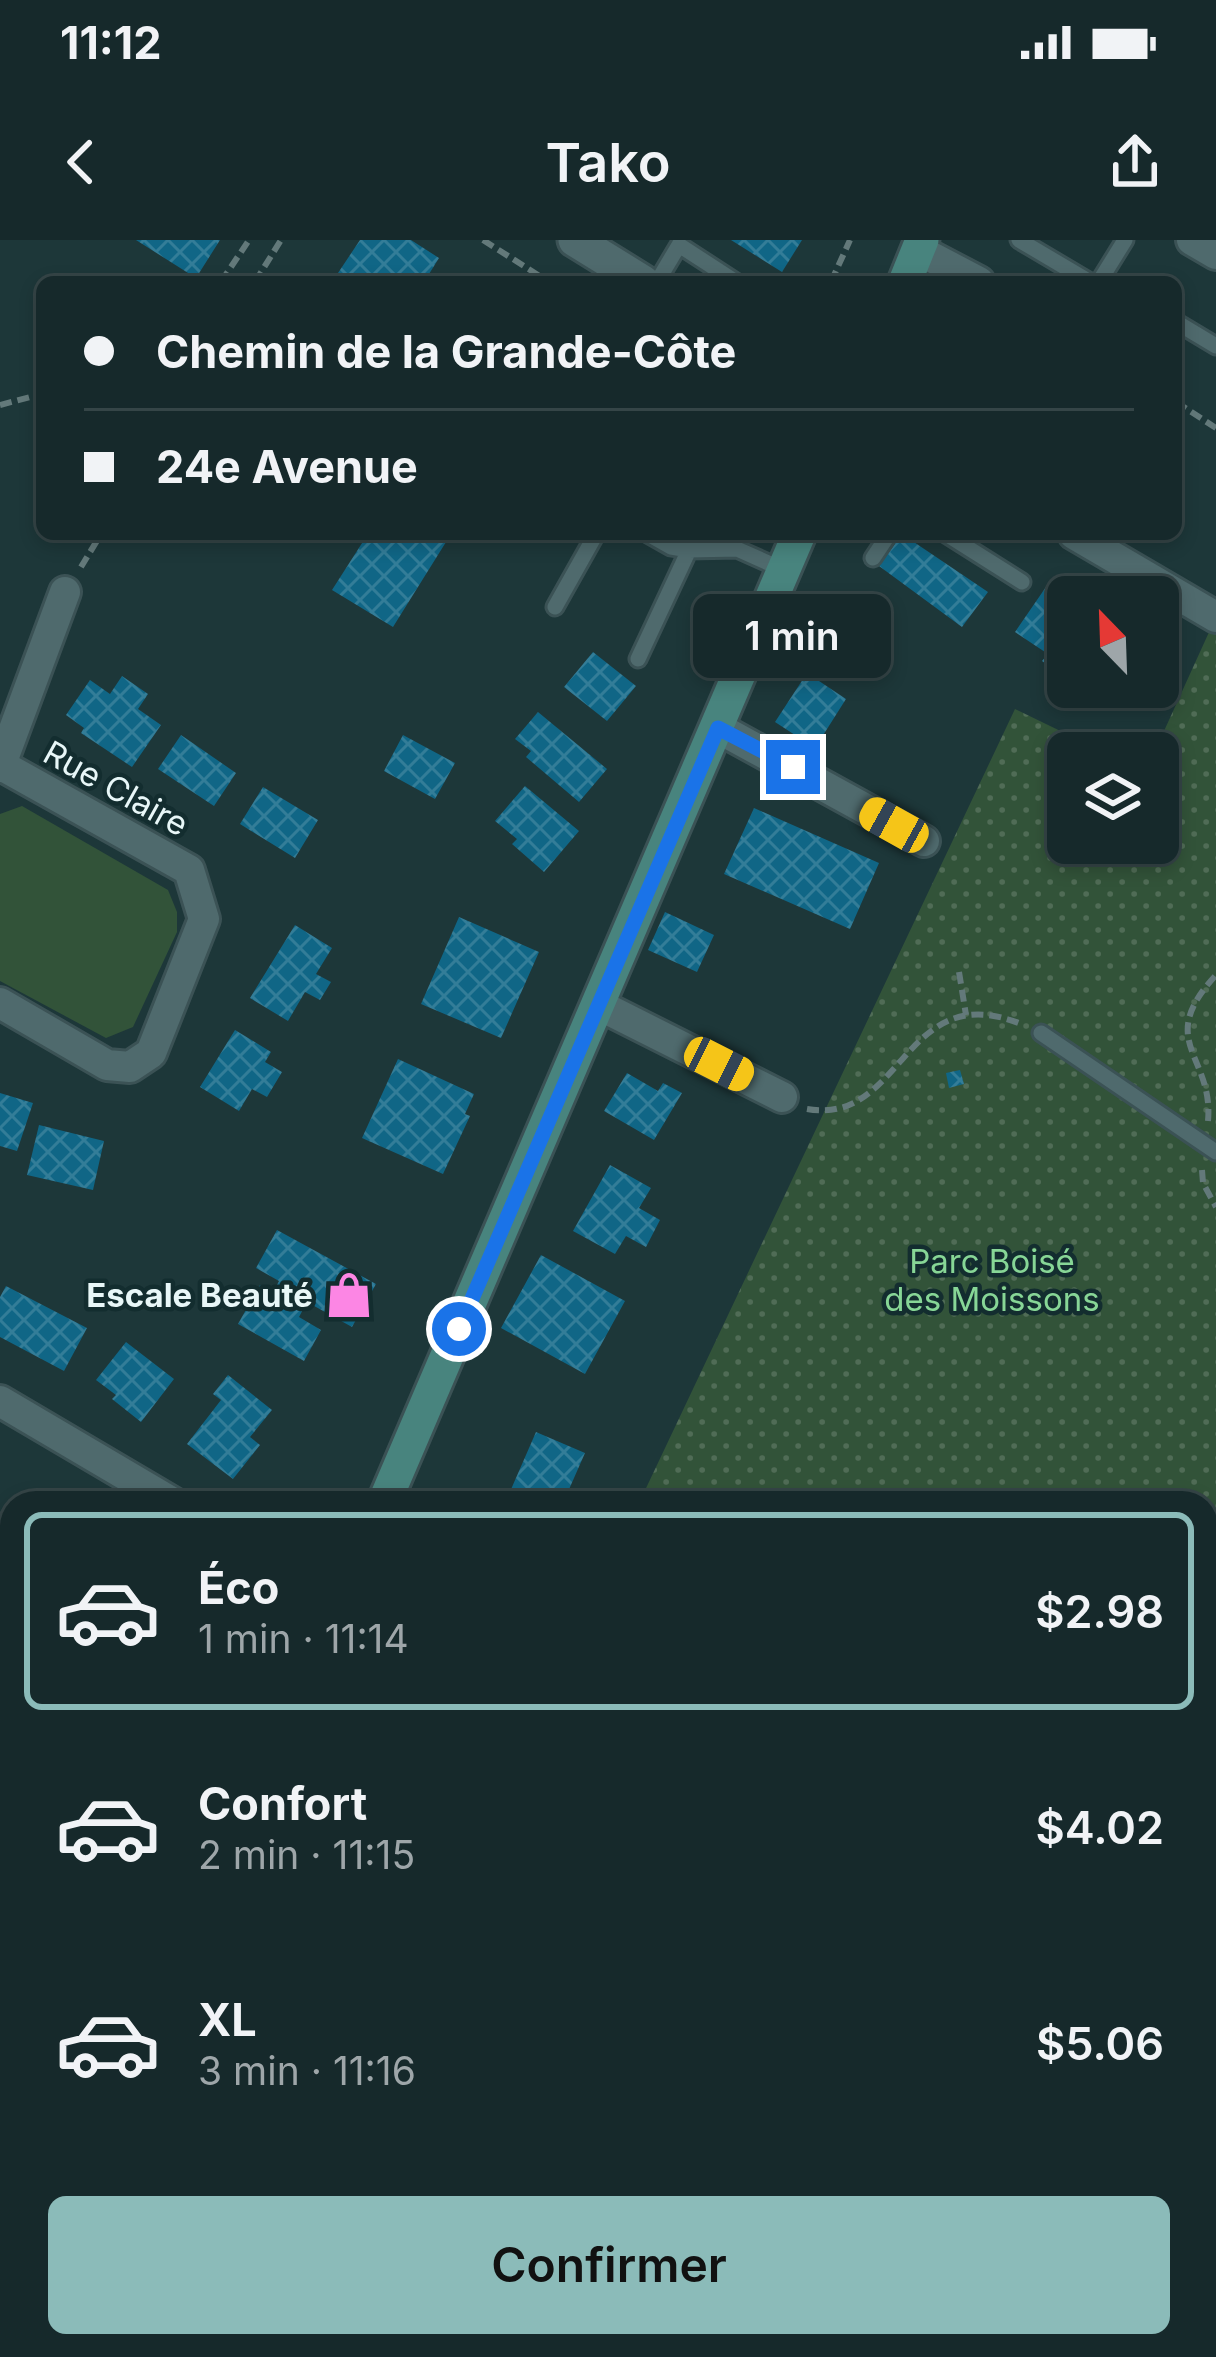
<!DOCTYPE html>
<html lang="fr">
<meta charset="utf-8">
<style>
body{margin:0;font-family:Inter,sans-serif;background:#1f3133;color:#f1f3f6;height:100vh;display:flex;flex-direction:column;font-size:45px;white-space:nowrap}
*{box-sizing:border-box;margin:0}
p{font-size:39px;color:#9ea6a9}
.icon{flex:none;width:66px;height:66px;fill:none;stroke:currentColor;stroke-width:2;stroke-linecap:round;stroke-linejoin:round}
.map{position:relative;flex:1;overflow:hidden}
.drawer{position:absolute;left:0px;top:1251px;width:1218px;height:867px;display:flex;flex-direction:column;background:#16292b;border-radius:36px 36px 0 0;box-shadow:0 6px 18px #0003,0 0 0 3px #354547}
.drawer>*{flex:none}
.top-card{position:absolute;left:36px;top:36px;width:1146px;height:264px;border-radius:18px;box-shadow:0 6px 18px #0003,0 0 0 3px #354547;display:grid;align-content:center;height:264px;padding:0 48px;background:#16292b}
.needle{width:78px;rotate:337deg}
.buttons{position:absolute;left:1047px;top:336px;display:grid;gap:24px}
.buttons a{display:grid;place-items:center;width:132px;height:132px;border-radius:18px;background:#16292b;box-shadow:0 6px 18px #0003,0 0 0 3px #354547;font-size:60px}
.end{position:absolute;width:54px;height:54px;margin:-27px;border:15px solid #1a73e8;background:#fff;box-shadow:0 0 0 6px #fff}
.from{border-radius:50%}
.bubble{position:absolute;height:84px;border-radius:18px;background:#16292b;box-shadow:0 6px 18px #0003,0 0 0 3px #354547;font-size:39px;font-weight:600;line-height:84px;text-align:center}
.car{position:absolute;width:36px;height:72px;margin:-36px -18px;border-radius:15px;box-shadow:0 0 9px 3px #0007;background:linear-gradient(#f5c518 24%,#345 0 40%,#f5c518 0 76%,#345 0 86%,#f5c518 0)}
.top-card b{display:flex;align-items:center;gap:42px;height:114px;font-size:45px}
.top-card b+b{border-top:3px solid #354547}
.top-card i{width:30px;height:30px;background:#f1f3f6}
ul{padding:21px 0 0;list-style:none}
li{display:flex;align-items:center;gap:36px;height:198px;margin:0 24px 18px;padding:0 24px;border:6px solid transparent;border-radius:18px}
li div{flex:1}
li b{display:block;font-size:45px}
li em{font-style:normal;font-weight:600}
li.selected{border-color:#8bbbb9}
li>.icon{width:108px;height:108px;stroke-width:1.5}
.button{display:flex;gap:24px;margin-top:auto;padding:24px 48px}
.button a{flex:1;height:138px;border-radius:18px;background:#8bbbb9;color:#111;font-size:48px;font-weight:600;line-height:138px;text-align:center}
.status{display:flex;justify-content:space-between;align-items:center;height:84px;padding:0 60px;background:#16292b;direction:ltr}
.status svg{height:33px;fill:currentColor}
header{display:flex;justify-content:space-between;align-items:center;height:156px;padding:0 48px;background:#16292b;font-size:54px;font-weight:600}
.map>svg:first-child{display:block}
.grass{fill:#325339}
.park{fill:url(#park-dots)}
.water{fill:url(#water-ripples)}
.building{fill:url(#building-cross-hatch)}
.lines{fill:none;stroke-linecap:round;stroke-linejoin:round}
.service-casing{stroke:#3b5255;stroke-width:21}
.minor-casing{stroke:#3b5255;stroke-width:36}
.tertiary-casing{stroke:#3b5255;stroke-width:39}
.secondary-casing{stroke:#3b5255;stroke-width:39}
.path{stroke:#63797a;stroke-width:6;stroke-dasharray:12 6;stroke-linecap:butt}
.service{stroke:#4f6a6d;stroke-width:15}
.minor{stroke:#4f6a6d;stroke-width:30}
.tertiary{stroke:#4f6a6d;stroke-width:33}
.secondary{stroke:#48847e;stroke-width:33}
.route{stroke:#1a73e8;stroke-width:15}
.labels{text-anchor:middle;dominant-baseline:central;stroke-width:9;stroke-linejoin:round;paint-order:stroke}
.street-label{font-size:33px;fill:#e8f7f8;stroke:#132d2f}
.park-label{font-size:33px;fill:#87d696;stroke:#132d2f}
.poi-label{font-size:33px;font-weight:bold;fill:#e8f7f8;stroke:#132d2f;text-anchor:end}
</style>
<div class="status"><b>11:12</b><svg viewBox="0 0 49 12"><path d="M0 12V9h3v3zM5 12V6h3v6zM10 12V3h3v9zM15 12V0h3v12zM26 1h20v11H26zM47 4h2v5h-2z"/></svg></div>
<header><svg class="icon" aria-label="back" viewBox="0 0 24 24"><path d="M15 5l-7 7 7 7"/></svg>Tako<svg class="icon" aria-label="share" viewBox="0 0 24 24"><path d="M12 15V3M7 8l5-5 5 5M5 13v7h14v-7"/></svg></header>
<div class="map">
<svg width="1216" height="2117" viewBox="0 0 1216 2117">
<defs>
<pattern id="park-dots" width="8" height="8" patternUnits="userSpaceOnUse" patternTransform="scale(3)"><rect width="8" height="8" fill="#325339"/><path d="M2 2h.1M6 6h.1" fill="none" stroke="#506c56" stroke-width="1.8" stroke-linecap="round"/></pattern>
<pattern id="water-ripples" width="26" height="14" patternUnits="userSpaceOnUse" patternTransform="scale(3)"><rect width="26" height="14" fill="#001839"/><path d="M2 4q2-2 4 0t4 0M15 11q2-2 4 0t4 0" fill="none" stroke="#253a56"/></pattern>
<pattern id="building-cross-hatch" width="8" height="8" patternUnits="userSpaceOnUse" patternTransform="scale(3)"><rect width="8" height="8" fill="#106686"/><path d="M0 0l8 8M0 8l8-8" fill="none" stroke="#337d98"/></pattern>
</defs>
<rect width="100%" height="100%" fill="#1d3739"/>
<path class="grass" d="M22,566L168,650L177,672V692L133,787L106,798L0,741V574Z"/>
<path class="park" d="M1210,390L1216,395V1452L1206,1460V1263H639L1015,469L1106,513H1068V603H1158V513H1154Z"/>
<path class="water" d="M1216,1498V2117H750L758,2106H1206V1507Z"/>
<path class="building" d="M136,0H220L196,38Z
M360,0H411L439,18L424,42H332Z
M731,0H802L782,32Z
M363,294H451L393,387L332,350L364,300Z
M902,294L988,352L962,387L879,326Z
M1048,344L1068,358V431L1064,437L1042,421L1048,414L1015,392Z
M593,412L636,446L607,481L564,447Z
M807,433L846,459L815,508L775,482Z
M122,436L148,454L138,469L161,485L132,527L81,493L84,488L66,475L90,440L110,454Z
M538,472L607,529L579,562L526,517L531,511L515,499Z
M181,495L236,533L214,566L158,529Z
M403,495L455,523L435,559L384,531Z
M525,546L579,591L544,632L512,604L517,599L495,581Z
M263,547L318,580L295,618L240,584Z
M754,568L879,623L850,689L724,634Z
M665,672L714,695L697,732L648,710Z
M459,677L539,712L501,798L421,764Z
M295,685L332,708L316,734L331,742L320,760L305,752L288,781L250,758Z
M235,790L271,812L265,822L282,832L267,857L252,849L239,871L200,847Z
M398,819L474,854L465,874L470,876L443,934L362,898Z
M960,830L964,844L949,848L946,833Z
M627,833L658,851L663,843L682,853L654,900L604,871Z
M0,853L33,863L17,911L0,906Z
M39,885L104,901L93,950L27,935Z
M610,925L651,948L639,968L660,980L646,1007L626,996L615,1014L573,991Z
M277,990L376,1044L352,1087L307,1062L299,1077L321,1090L304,1121L238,1084L260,1045L273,1053L279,1041L256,1028Z
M541,1015L625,1061L585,1134L501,1088Z
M6,1046L87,1088L64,1131L0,1097V1057Z
M126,1102L174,1139L141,1182L112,1159L116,1155L96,1140Z
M228,1135L272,1170L250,1197L260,1205L233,1239L187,1204L221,1160L213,1154Z
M536,1192L585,1213L563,1263H505Z
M0,1431L12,1438V1563L0,1557Z
M0,1705L12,1711V1759L0,1782Z
M294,2106H344L338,2117H313Z
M418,2106H480L499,2117H412Z"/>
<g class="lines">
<defs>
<path id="service" d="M1019,0L1090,42
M657,42L679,5L736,42
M1099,42L1125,0
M1176,82L1216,106
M648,294L671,307L689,310
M946,294L1022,342
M873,318L889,294
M555,367L596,294
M638,419L689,310L737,309L784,330
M1041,793L1216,912"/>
<path id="minor" d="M1192,0L1216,14
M918,10L979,42
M1074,294L1216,377
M718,488L924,601
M0,527L65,352
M0,763L107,825L130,827L151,813L204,679L189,630L1,525
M599,765L782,857
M0,1161L173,1263"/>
<path id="tertiary" d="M575,0L643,42"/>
<path id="secondary" d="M905,42L922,0
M384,1263L799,294
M31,2117L35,2106"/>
</defs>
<use href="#service" class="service-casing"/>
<use href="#minor" class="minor-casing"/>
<use href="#tertiary" class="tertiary-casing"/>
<use href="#secondary" class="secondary-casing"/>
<path class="path" d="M483,0L549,42
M189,42H190
M221,42L249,0
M255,42L281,0
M831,42L850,0
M1176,162L1216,188
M0,165L42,154
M81,327L101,294
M1083,357L1094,340
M959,732L966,775
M807,869C904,886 903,736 1021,784
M1208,881C1214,815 1154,802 1216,735
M1202,930L1203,943L1216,967"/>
<use href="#service" class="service"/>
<use href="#minor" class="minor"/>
<use href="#tertiary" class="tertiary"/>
<use href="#secondary" class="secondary"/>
</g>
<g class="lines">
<path class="route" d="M459,1089L718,488L793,527"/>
</g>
<defs>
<symbol id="shop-bare" viewBox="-9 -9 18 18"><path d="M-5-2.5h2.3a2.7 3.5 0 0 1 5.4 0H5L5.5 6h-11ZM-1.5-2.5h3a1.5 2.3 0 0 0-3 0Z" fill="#fc86e4" stroke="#132d2f" stroke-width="2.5" paint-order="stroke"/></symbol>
</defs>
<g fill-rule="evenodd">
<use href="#shop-bare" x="316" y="1022" width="66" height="66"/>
</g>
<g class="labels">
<g class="street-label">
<text transform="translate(116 548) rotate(29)">Rue Claire</text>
</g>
<g class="park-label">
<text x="992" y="1021">Parc Boisé<tspan x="992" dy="38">des Moissons</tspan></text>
</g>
<g class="poi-label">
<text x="313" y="1055">Escale Beauté</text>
</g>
</g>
</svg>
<div class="buttons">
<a><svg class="needle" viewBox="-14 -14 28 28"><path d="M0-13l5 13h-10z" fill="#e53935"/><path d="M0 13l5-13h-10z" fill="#9ea6a9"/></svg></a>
<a><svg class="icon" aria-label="layers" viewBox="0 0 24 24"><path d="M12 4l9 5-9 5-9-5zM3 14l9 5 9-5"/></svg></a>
</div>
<i class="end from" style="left:459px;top:1089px"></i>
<i class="end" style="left:793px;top:527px"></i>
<div class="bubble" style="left:693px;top:354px;width:198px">1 min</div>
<i class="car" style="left:894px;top:585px;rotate:299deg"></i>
<i class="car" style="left:719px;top:824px;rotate:117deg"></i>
<div class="top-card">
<b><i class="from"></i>Chemin de la Grande-Côte</b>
<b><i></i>24e Avenue</b>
</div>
<section class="drawer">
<ul>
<li class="selected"><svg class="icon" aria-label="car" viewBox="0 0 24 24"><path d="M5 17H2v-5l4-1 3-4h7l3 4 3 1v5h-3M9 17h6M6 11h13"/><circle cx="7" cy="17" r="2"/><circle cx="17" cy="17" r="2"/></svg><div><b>Éco</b><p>1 min · 11:14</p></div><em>$2.98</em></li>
<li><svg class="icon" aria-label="car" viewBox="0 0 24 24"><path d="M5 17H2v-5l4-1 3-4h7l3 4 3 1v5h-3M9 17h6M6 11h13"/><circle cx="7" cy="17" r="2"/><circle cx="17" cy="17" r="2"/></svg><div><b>Confort</b><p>2 min · 11:15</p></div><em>$4.02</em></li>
<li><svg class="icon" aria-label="car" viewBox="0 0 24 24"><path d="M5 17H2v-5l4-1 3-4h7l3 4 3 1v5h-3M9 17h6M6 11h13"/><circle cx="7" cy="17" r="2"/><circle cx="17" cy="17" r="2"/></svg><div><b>XL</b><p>3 min · 11:16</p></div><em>$5.06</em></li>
</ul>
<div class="button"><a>Confirmer</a></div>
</section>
</div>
